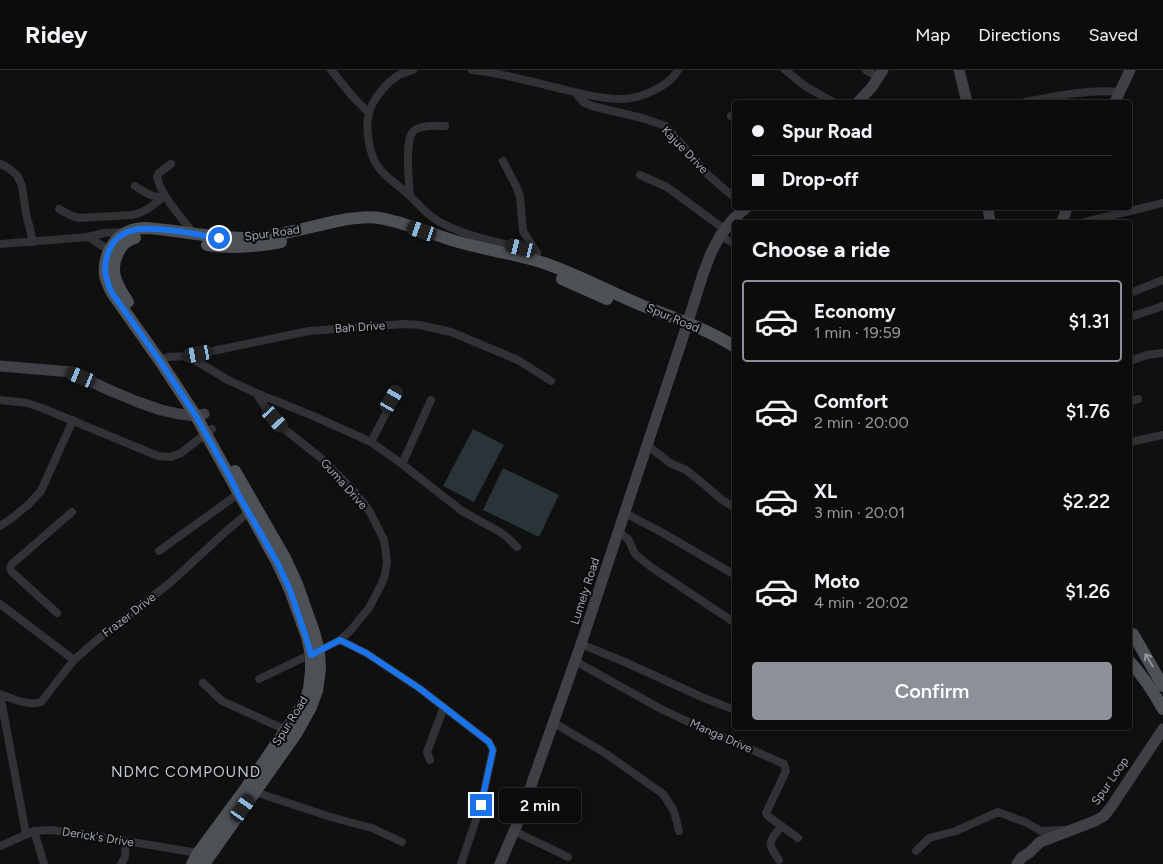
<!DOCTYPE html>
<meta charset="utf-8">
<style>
body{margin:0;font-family:Figtree,sans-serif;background:#151516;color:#f1f3f6;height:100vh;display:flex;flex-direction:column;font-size:19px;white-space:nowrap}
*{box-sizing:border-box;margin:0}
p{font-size:16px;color:#9a9b9d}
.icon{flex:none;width:28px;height:28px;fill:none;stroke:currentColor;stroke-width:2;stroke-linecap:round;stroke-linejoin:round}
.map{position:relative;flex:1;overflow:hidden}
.panel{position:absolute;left:732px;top:150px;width:400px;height:510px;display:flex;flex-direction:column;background:#0c0c0d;border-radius:5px;box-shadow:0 2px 8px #0003,0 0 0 1px #2c2c2e}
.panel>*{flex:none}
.hud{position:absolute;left:732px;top:30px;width:400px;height:110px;border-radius:5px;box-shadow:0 2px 8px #0003,0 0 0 1px #2c2c2e;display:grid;align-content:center;height:110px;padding:0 20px;background:#0c0c0d}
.end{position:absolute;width:22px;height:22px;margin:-11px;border:6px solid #1a73e8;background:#fff;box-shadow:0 0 0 2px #fff}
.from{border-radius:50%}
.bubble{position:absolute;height:35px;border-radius:5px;background:#0c0c0d;box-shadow:0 2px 8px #0003,0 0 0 1px #2c2c2e;font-size:16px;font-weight:600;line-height:35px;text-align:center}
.car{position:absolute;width:15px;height:30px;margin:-15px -8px;border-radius:6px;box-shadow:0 0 4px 1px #0007;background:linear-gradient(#222 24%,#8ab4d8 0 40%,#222 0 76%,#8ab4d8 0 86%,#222 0)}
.hud b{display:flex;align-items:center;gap:18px;height:48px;font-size:19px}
.hud b+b{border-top:1px solid #2c2c2e}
.hud i{width:12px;height:12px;background:#f1f3f6}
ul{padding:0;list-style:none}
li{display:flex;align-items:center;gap:15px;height:82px;margin:0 10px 8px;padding:0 10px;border:2px solid transparent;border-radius:5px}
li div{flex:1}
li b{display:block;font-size:19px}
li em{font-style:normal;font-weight:600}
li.on{border-color:#8c9099}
li>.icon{width:45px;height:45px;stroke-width:1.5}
h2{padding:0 20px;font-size:22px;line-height:60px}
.primary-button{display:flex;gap:10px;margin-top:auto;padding:10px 20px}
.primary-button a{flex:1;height:58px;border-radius:5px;background:#8c9099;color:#fff;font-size:20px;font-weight:600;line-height:58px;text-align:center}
header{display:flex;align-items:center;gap:30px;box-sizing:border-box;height:70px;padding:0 25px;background:#0c0c0d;border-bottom:1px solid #2c2c2e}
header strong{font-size:24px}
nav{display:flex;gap:28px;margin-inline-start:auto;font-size:18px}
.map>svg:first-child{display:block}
.water{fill:#293439}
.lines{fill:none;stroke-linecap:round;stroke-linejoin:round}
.street{stroke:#313236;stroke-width:8}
.secondary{stroke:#3f4146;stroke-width:11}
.primary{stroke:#4d5055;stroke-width:12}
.oneway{stroke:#8f969f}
.route{stroke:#1a73e8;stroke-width:6}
.labels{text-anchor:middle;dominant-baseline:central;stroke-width:4;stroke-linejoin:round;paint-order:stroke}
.street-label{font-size:12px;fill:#a0a8b2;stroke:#0b0b0c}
.quarter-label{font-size:15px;letter-spacing:1px;fill:#c1c7ce;stroke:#0b0b0c}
</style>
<header>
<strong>Ridey</strong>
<nav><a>Map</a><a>Directions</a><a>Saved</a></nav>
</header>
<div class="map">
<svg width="1163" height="794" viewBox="0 0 1163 794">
<rect width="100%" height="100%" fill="#101011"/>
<path class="water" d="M473,359L504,375L474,432L443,416Z
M503,398L559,425L539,467L483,440Z"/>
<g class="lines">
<path class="street" d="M331,0L353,27L369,43
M413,0C409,2 403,3 399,5C387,12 372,30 369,43C365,57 369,79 375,92C382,106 399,115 410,126C419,135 427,145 438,151C468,168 504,173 536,182
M472,0C503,3 532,12 562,19C581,24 602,29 622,29C640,29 670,16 678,0
M785,0L805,16L833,32
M866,0L879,8
M575,22L583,32L592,36L642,48L666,56L709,106L735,128
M1025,32C1056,26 1088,19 1120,22
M731,46L735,49
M503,91L517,118L520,127L523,161L537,183
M0,94L7,97L17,105L22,116L26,143L33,172
M171,94L159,103L157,107C161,126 182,148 194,164
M640,105L667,117L724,159
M135,116C144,122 155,129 165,127
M410,126C409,112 405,73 412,63C418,54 436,56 445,56
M59,139L70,145L78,148L132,145C144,143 152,136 162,128
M1085,152L1163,133
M720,166L735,174
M88,167L109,180
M0,174L88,167L104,163L125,162
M1130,223L1163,210
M1130,247L1163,236
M188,286L228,310L256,323L311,345L371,372L402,394L462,441L500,462L507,467L517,477
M160,291L168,287L188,286L208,282L309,261L404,254L420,255L451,262L518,290L551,311
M1130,291L1147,285L1163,283
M256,323L267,340L283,358L321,388L350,417L363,432L371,444L384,470L387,491L385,505L381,515L369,538L350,561L340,570L328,576L259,609
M0,330L27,333L42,338L158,386L171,387L181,383L212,359
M1130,331L1138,329
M371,372L398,320
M1130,372L1163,365
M647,375L670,393L686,400L700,411L721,429L735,438
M402,394L431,330
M625,443L663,463L735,505
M0,456L12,448L28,435L41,421L73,350
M619,462L628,469L635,484L651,497L735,553
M159,481L238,424
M0,534L74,590
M57,543L13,503C10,500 9,498 12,494L72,442
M340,570L366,583L419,618L489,672L493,680L481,735L461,794
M581,574L627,593L704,628L735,640
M575,591L661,639L682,649L784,694L786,701L766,743L768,746L798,768
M203,613L222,631L286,660
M0,624C13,629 28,636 41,632L74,590L98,569L171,512L223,464L251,440
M0,624L26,764
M554,653L605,683L663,724L674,741L679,761
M430,690L427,682L444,637
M252,721L334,748L372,758L402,772
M34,761L44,794
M514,761L568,787
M0,776L34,761L51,760L126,771L198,783
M916,781L929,768L956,761L998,742L1025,752L1041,761L1063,760
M779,790C767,773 768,772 782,756
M121,794L125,787L126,771"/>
<path class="secondary" d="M959,0L967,32
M858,32L872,17L883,0
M1115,32L1130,0
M988,138L990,152
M1062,152L1067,138
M0,296L71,302L109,320L138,332L161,340L179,344L196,346L204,344
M500,794L520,747L581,574L685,261L703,204L711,183L720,166L734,148L746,138
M1017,794L1022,787L1029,783L1040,772L1095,751L1104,746L1111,737L1163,659"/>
<path class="primary" d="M207,175C233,179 256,177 281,172
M562,209L607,229
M128,232C118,217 108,201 118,183C121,176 127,170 135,168
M1133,564L1163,616
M1130,592C1144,607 1153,621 1163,639
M192,794L198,783L246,718L304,633L309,619L311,601V585L307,567L290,520L277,492L196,346L160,291L112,223C109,217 106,211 105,205C103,188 112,169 127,162C133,159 140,158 146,158C178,160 210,168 242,168C278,168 313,155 348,149C358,148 369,146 379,148C405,152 430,164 455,171C485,180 517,184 547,194C580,206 610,222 641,235C672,247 708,259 735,277
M204,794L296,664L311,637L317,621L320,600L319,581L314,562L297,514L285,488L235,401"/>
</g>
<defs><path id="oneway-shaft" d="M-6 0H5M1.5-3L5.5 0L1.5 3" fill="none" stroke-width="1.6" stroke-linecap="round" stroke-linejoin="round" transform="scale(1.25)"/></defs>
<use class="oneway" href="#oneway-shaft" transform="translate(1149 590) rotate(-120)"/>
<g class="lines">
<path class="route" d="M219,168C205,166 191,163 177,161C150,158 117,152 107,186C103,199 106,210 112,223L160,291L196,346L232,411L238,424L277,492L290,520L306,567L311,585L340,570L366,583L419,618L489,672L493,680L481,735"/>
</g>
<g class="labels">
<g class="street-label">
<text transform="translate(685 80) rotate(46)">Kajue Drive</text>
<text transform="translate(272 163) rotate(-8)">Spur Road</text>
<text transform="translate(673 248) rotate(23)">Spur Road</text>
<text transform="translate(360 257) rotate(-4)">Bah Drive</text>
<text transform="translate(344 414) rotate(48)">Guma Drive</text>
<text transform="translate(585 521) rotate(-72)">Lumely Road</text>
<text transform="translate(129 545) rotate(-38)">Frazer Drive</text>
<text transform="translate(290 651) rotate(-58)">Spur Road</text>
<text transform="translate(721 666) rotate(24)">Manga Drive</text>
<text transform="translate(1110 711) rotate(-55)">Spur Loop</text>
<text transform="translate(98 767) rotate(9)">Derick's Drive</text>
</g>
<g class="quarter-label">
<text x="186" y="702">NDMC COMPOUND</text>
</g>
</g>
</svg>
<i class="end from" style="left:219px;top:168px"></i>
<i class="end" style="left:481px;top:735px"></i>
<div class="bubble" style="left:499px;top:718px;width:82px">2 min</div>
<i class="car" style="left:422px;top:161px;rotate:289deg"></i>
<i class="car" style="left:521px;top:178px;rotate:284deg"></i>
<i class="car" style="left:198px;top:284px;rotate:260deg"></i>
<i class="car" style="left:81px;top:307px;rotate:292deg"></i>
<i class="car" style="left:392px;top:329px;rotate:30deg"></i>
<i class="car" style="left:275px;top:349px;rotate:138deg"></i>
<i class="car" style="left:243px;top:738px;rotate:35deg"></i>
<div class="hud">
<b><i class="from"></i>Spur Road</b>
<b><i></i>Drop-off</b>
</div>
<section class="panel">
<h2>Choose a ride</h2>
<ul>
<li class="on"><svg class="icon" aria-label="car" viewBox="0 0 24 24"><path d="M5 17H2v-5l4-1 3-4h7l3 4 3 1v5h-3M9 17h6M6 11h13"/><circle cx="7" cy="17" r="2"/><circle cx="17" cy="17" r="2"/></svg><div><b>Economy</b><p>1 min · 19:59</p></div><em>$1.31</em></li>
<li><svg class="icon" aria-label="car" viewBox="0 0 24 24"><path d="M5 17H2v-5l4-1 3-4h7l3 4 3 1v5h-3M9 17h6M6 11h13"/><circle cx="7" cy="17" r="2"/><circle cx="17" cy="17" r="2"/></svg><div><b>Comfort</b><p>2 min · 20:00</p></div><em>$1.76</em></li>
<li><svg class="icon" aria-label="car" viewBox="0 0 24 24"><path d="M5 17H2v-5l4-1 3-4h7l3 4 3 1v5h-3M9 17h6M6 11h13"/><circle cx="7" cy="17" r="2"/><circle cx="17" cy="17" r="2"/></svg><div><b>XL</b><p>3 min · 20:01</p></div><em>$2.22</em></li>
<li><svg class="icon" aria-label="car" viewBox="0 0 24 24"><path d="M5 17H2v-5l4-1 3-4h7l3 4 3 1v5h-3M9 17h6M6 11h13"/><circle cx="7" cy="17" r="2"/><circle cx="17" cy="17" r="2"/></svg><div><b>Moto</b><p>4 min · 20:02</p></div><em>$1.26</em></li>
</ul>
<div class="primary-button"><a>Confirm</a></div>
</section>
</div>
